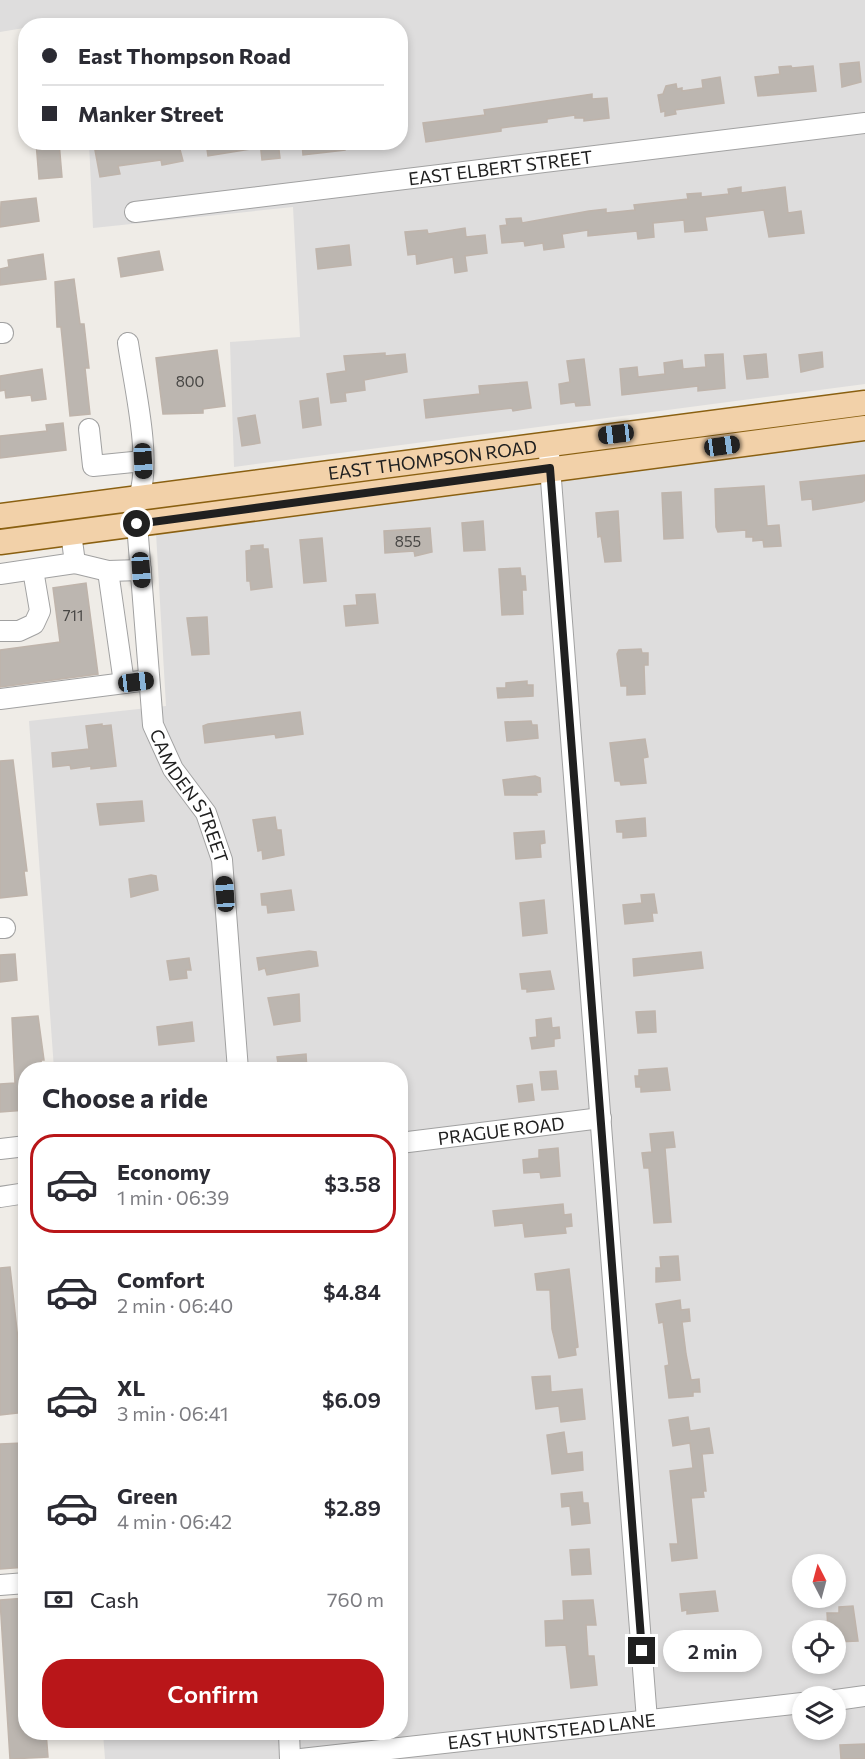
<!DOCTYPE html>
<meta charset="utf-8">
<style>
body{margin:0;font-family:Commissioner,sans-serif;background:#f2f2f3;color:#2b2b33;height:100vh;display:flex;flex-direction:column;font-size:22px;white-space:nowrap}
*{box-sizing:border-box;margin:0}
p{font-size:20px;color:#7c7c81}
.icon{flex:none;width:33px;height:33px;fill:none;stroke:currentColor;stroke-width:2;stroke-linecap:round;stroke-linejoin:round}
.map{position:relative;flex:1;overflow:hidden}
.sheet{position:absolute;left:18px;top:1062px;width:390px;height:678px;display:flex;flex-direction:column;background:#fff;border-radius:24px;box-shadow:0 3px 9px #0003}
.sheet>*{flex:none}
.top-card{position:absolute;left:18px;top:18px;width:390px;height:132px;border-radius:24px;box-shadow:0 3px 9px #0003;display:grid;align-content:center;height:132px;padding:0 24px;background:#fff}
.needle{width:39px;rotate:354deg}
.controls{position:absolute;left:792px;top:1554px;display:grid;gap:12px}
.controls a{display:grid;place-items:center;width:54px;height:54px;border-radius:50%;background:#fff;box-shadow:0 3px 9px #0003;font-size:30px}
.end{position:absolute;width:27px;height:27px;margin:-14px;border:8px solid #202020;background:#fff;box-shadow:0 0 0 3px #fff}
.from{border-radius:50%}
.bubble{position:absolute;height:42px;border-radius:21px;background:#fff;box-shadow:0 3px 9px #0003;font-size:20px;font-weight:600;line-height:42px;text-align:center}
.car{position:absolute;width:18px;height:36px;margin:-18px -9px;border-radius:8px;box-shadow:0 0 4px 2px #0007;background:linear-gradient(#222 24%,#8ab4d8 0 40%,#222 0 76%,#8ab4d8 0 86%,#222 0)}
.top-card b{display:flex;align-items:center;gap:21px;height:57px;font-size:22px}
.top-card b+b{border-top:2px solid #e1e1e2}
.top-card i{width:15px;height:15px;background:#2b2b33}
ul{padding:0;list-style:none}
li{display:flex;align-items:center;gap:18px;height:99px;margin:0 12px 9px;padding:0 12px;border:3px solid transparent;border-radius:24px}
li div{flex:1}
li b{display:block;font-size:22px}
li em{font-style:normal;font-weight:600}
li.on{border-color:#b91619}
li>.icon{width:54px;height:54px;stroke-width:1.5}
h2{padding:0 24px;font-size:27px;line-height:72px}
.pay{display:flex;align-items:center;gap:15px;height:66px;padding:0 24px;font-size:22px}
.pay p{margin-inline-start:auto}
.cta{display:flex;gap:12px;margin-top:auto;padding:12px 24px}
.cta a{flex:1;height:69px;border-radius:24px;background:#b91619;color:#fff;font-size:24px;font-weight:600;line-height:69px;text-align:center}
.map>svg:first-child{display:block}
.residential{fill:#dedddd;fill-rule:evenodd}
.building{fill:#bcb6b0;stroke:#bfb4ab;stroke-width:1.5}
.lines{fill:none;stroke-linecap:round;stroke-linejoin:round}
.minor-casing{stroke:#a1a1a1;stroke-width:22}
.major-casing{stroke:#8a6011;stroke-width:27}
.minor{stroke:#fff;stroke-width:20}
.major{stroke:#f2d1a9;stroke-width:24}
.route{stroke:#202020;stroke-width:8}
.labels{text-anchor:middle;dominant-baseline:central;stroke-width:6;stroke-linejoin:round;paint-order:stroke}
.number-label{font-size:15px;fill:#474644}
.street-label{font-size:18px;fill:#202020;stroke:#fff}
</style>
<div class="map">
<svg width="865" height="1759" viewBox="0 0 865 1759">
<rect width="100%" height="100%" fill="#efece7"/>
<path class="residential" d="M0,0H865V384L234,467L230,342L300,337L293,207L93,228L89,143L400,142V26H84V18L0,32Z
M865,441V1759H105L103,1733L400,1732V1070L54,1069L29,721L166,706L156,533ZM802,1564H836V1598H802ZM802,1630H836V1664H802ZM802,1696H836V1730H802Z"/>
<path class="building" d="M859,62L861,82L842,87L840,64Z
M791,66L792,68L813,66L816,91L758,96L755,77L780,74L779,67Z
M720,77L724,103L675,110L676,114L665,116V111L661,112L658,95L663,94L666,86L676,84L677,89L682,88V91L703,88L702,80Z
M592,94V99L607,98L609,118L584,121V118H575V115L547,119V122L501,128V131L426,142L423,123L485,115L484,110Z
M36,142H59L62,177L39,179Z
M141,142H178L183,161L162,165L161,160L118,166L120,174L100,177L95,150Z
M206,142H250V149L208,156Z
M260,142H278L280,158L262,160Z
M302,142H345V150L303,155Z
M741,187V193L785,187L788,213L801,211L804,233L769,237L764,210L705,217L707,230L685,232L684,220L653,223L654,237L638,239L637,231L588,236V230L562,234L564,247L544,250L543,243L525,246L524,241L502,243L500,226L507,225L506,219L521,218L522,223L589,211L606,209V213L635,210L634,205L688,199L687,194L701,193V197L729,194L728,189Z
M36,198L39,221L0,227L1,202Z
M465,228L466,237L485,235L487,253L465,256L467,271L455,273L453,257L417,264L416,254L408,255L405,232L427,230L428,234Z
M349,245L351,265L318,269L316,249Z
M159,251L163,270L121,277L118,258Z
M43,254L46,279L0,285V269L9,267L8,260Z
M74,279L80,324H84L89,368H85L90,414L70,416L61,327H57L55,282Z
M217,350L225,406L203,409V413L163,414L156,358Z
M822,352L823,367L801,372L799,355Z
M385,353V356L405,354L407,372L364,380L365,390L345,393L346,401L331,403L327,374L346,371L344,356Z
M723,354L725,388L698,391V386L622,395L620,369L637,367L638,377L665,374L664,363L682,360L683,369L706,367L705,355Z
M766,354L768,377L747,379L744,356Z
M584,359L590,405L576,406L575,402L561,404L559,384L570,382L567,361Z
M42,369L46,399L32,401L31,395L6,398L5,390L0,391V376Z
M527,382L531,408L513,411L512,408L426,418L424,400L480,394L479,386Z
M318,398L321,425L303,428L300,401Z
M255,415L260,443L242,446L238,418Z
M63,423L66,450L0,458V436L47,431L46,425Z
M865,475V500L862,502L813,510L812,499L802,500L800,482Z
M764,486L767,526L779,525L781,546L764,547L763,540L753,541V537H746V530L718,532L716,527L715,489Z
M681,492L683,538L664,539L662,493Z
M618,511L621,561L605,562L601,536L598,537L596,513Z
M483,521L485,550L464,551L462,523Z
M430,528L432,552L415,556L414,551L385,553L384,531Z
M322,538L326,581L304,583L300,540Z
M263,545V549H268L272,587L251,590L250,581H247L246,551L251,550V546Z
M520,568L521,576H525L526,590H522L523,614L502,615L499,569Z
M86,583L98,674L0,687V650L60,642L53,588Z
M375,594L378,623L346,626L344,606L357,605L356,595Z
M207,617L209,654L192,655L187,618Z
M641,649L642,653H648V665H644L645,694L627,695V686H621L617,654L619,650Z
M527,681V685H533V696L498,698L497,688H506V683Z
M300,712L303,734L276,738L275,734L205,743L203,726L208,724Z
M531,721L532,725H537L538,738L507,741L505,722Z
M102,724V726L111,725L116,766L91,769V766L71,769L70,765L53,767L52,753L89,749L86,726Z
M645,739L648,757L643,758L646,783L621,785L620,781H615L610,743Z
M13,760L27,871H24L27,895L0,898V761Z
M535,776L540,778L541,792L536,793L537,795H505L503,780Z
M142,801L144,821L100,825L97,804Z
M275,817L277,830H281L284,855L263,859L262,850L258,851L253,820Z
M645,818L646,836L623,838V832H617L616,821Z
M544,831L545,843L540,844L541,857L516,859L514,833Z
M151,875L156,876L158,890L131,897L129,879Z
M291,890L294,910L268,913L267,905H262L261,894Z
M654,894L657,913H652L653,921L625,924L623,905L642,903L641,895Z
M544,900L547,933L523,936L520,903Z
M309,951L316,952L318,966L267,975L265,968L259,970L257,958Z
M701,952L703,968L634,976L633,959Z
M15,954L17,980L0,982V955Z
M189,958L191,970H186L187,978L170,980L167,961Z
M550,971L554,989L527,992V989H522L520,974Z
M299,994L300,1021L274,1025L268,998Z
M655,1011L656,1032L638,1033L636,1012Z
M38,1016L44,1060H41L42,1070H26V1110L0,1112V1084L15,1083L12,1018Z
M551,1018L552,1028L559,1027L560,1038L554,1039V1046L532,1049L530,1038L537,1037L536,1020Z
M192,1022L194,1041L159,1045L157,1027Z
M306,1054L307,1070H279L277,1057Z
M667,1068L670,1090L641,1092V1087H636L635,1076H639V1070Z
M556,1071L558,1089L542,1090L540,1072Z
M532,1084L534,1100L519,1102L517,1086Z
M673,1132L675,1147L665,1148L671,1222L654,1223L649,1168H644L642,1153L652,1152L650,1134Z
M558,1148L560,1176L541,1178L540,1172L524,1173L523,1160L539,1158V1150Z
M563,1204L564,1215L571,1214L572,1226L565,1227L566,1233L525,1237L523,1223L495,1226L493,1211Z
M678,1256L680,1280L656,1282V1268H661L660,1257Z
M10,1267L26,1412L0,1415V1268Z
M569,1269L578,1347L575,1348L576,1355L559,1358L552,1329L550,1290H537L535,1274Z
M680,1300L681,1310L689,1309L690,1321L682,1322L686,1354L691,1380L699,1379L700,1392H693V1396L669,1398L665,1366L669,1365L663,1322L659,1323L656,1304Z
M550,1376L551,1392L582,1389L585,1419L561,1422L559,1406L536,1409L532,1377Z
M688,1417L690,1431L709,1428L713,1453L702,1454L706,1491H703L704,1497L691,1498L697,1558L672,1561L670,1544H678L670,1471L693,1468L690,1443L673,1446L669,1420Z
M564,1432L567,1454L582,1452L583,1470L552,1474L547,1435Z
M22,1443L26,1567L0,1569V1444Z
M582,1492L583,1503H588L590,1523L572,1525L570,1506L562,1507L561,1494Z
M589,1549L591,1574L572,1575L570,1550Z
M715,1591L718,1611L687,1614V1610L682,1611L680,1594Z
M26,1598V1732H46L48,1757L10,1759L0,1600Z
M593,1600L596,1625H586L588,1656H594L597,1685L571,1688L566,1645L546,1646L545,1621L564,1620L563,1601Z
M853,1606L858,1641L836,1642V1630H828L827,1613H839V1607Z
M754,1638L756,1654L694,1664L691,1643Z
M865,1744V1759H841L840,1745Z"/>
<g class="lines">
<defs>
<g id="minor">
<path id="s1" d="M135,212L865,123"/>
<path d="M0,333H3"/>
<path d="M128,343C134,385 152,459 139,497"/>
<path d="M89,429L93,466L143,461"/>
<path d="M549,454L647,1720"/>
<path id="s2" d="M137,524L153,725L173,769L206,813L222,860L238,1070"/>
<path d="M75,563L108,571L141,570"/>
<path d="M108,571L124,683"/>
<path d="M0,574L75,563L71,533"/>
<path d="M0,631H19L34,624L40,611L33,570"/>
<path d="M0,699L148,680"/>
<path d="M0,928H5"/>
<path id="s3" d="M400,1143L601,1118"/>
<path d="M0,1149L26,1146"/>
<path d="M0,1197L26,1193"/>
<path d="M0,1585L26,1583"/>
<path d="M836,1700L865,1696"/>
<path d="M289,1732L290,1759"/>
<path id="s4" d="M301,1759L802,1703"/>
</g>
<g id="major">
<path id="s5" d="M0,516L865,403"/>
<path d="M0,542L865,428"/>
</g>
</defs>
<use href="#minor" class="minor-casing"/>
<use href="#major" class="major-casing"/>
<use href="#minor" class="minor"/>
<use href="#major" class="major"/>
</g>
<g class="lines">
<path class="route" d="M137,524L550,468L642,1651"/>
</g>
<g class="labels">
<g class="number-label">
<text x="190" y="381">800</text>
<text x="408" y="541">855</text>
<text x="73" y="615">711</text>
</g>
<g class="street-label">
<text stroke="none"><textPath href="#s1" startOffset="368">EAST ELBERT STREET</textPath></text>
<text stroke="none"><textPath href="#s5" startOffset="436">EAST THOMPSON ROAD</textPath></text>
<text stroke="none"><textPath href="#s2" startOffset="282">CAMDEN STREET</textPath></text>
<text stroke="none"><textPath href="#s3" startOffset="102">PRAGUE ROAD</textPath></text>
<text stroke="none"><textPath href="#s4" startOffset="252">EAST HUNTSTEAD LANE</textPath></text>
</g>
</g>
</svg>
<div class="controls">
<a><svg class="needle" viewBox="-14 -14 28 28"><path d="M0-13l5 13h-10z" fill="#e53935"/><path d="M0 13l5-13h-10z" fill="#7c7c81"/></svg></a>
<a><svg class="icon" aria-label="locate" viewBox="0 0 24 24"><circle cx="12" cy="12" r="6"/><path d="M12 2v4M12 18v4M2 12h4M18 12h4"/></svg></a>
<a><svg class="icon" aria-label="layers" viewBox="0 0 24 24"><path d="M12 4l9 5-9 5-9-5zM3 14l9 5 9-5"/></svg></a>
</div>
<i class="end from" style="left:137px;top:524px"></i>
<i class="end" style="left:642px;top:1651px"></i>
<div class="bubble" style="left:663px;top:1630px;width:99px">2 min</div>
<i class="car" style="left:616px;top:434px;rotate:263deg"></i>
<i class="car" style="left:722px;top:446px;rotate:82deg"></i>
<i class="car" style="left:143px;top:461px;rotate:177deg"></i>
<i class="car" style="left:141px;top:570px;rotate:176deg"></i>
<i class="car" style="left:136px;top:682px;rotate:83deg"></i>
<i class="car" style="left:225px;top:894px;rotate:356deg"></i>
<div class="top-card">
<b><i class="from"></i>East Thompson Road</b>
<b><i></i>Manker Street</b>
</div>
<section class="sheet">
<h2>Choose a ride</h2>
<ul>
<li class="on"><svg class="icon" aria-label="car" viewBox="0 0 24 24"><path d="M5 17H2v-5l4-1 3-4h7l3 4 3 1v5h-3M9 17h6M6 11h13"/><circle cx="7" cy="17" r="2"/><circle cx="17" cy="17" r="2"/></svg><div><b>Economy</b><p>1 min · 06:39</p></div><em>$3.58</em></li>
<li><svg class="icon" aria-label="car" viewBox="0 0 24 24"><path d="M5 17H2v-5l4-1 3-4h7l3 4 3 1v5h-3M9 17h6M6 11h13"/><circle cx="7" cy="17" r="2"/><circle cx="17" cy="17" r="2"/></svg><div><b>Comfort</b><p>2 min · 06:40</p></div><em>$4.84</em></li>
<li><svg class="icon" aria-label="car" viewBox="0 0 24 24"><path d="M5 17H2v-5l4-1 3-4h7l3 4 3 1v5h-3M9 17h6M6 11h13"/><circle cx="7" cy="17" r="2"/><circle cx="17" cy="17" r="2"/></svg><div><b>XL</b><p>3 min · 06:41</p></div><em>$6.09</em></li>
<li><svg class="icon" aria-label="car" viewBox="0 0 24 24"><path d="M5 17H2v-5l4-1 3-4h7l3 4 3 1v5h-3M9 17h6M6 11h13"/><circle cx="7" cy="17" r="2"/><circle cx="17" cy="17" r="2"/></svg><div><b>Green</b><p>4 min · 06:42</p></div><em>$2.89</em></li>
</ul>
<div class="pay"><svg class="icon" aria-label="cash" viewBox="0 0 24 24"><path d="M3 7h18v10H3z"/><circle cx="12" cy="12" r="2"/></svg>Cash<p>760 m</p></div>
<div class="cta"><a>Confirm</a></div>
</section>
</div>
